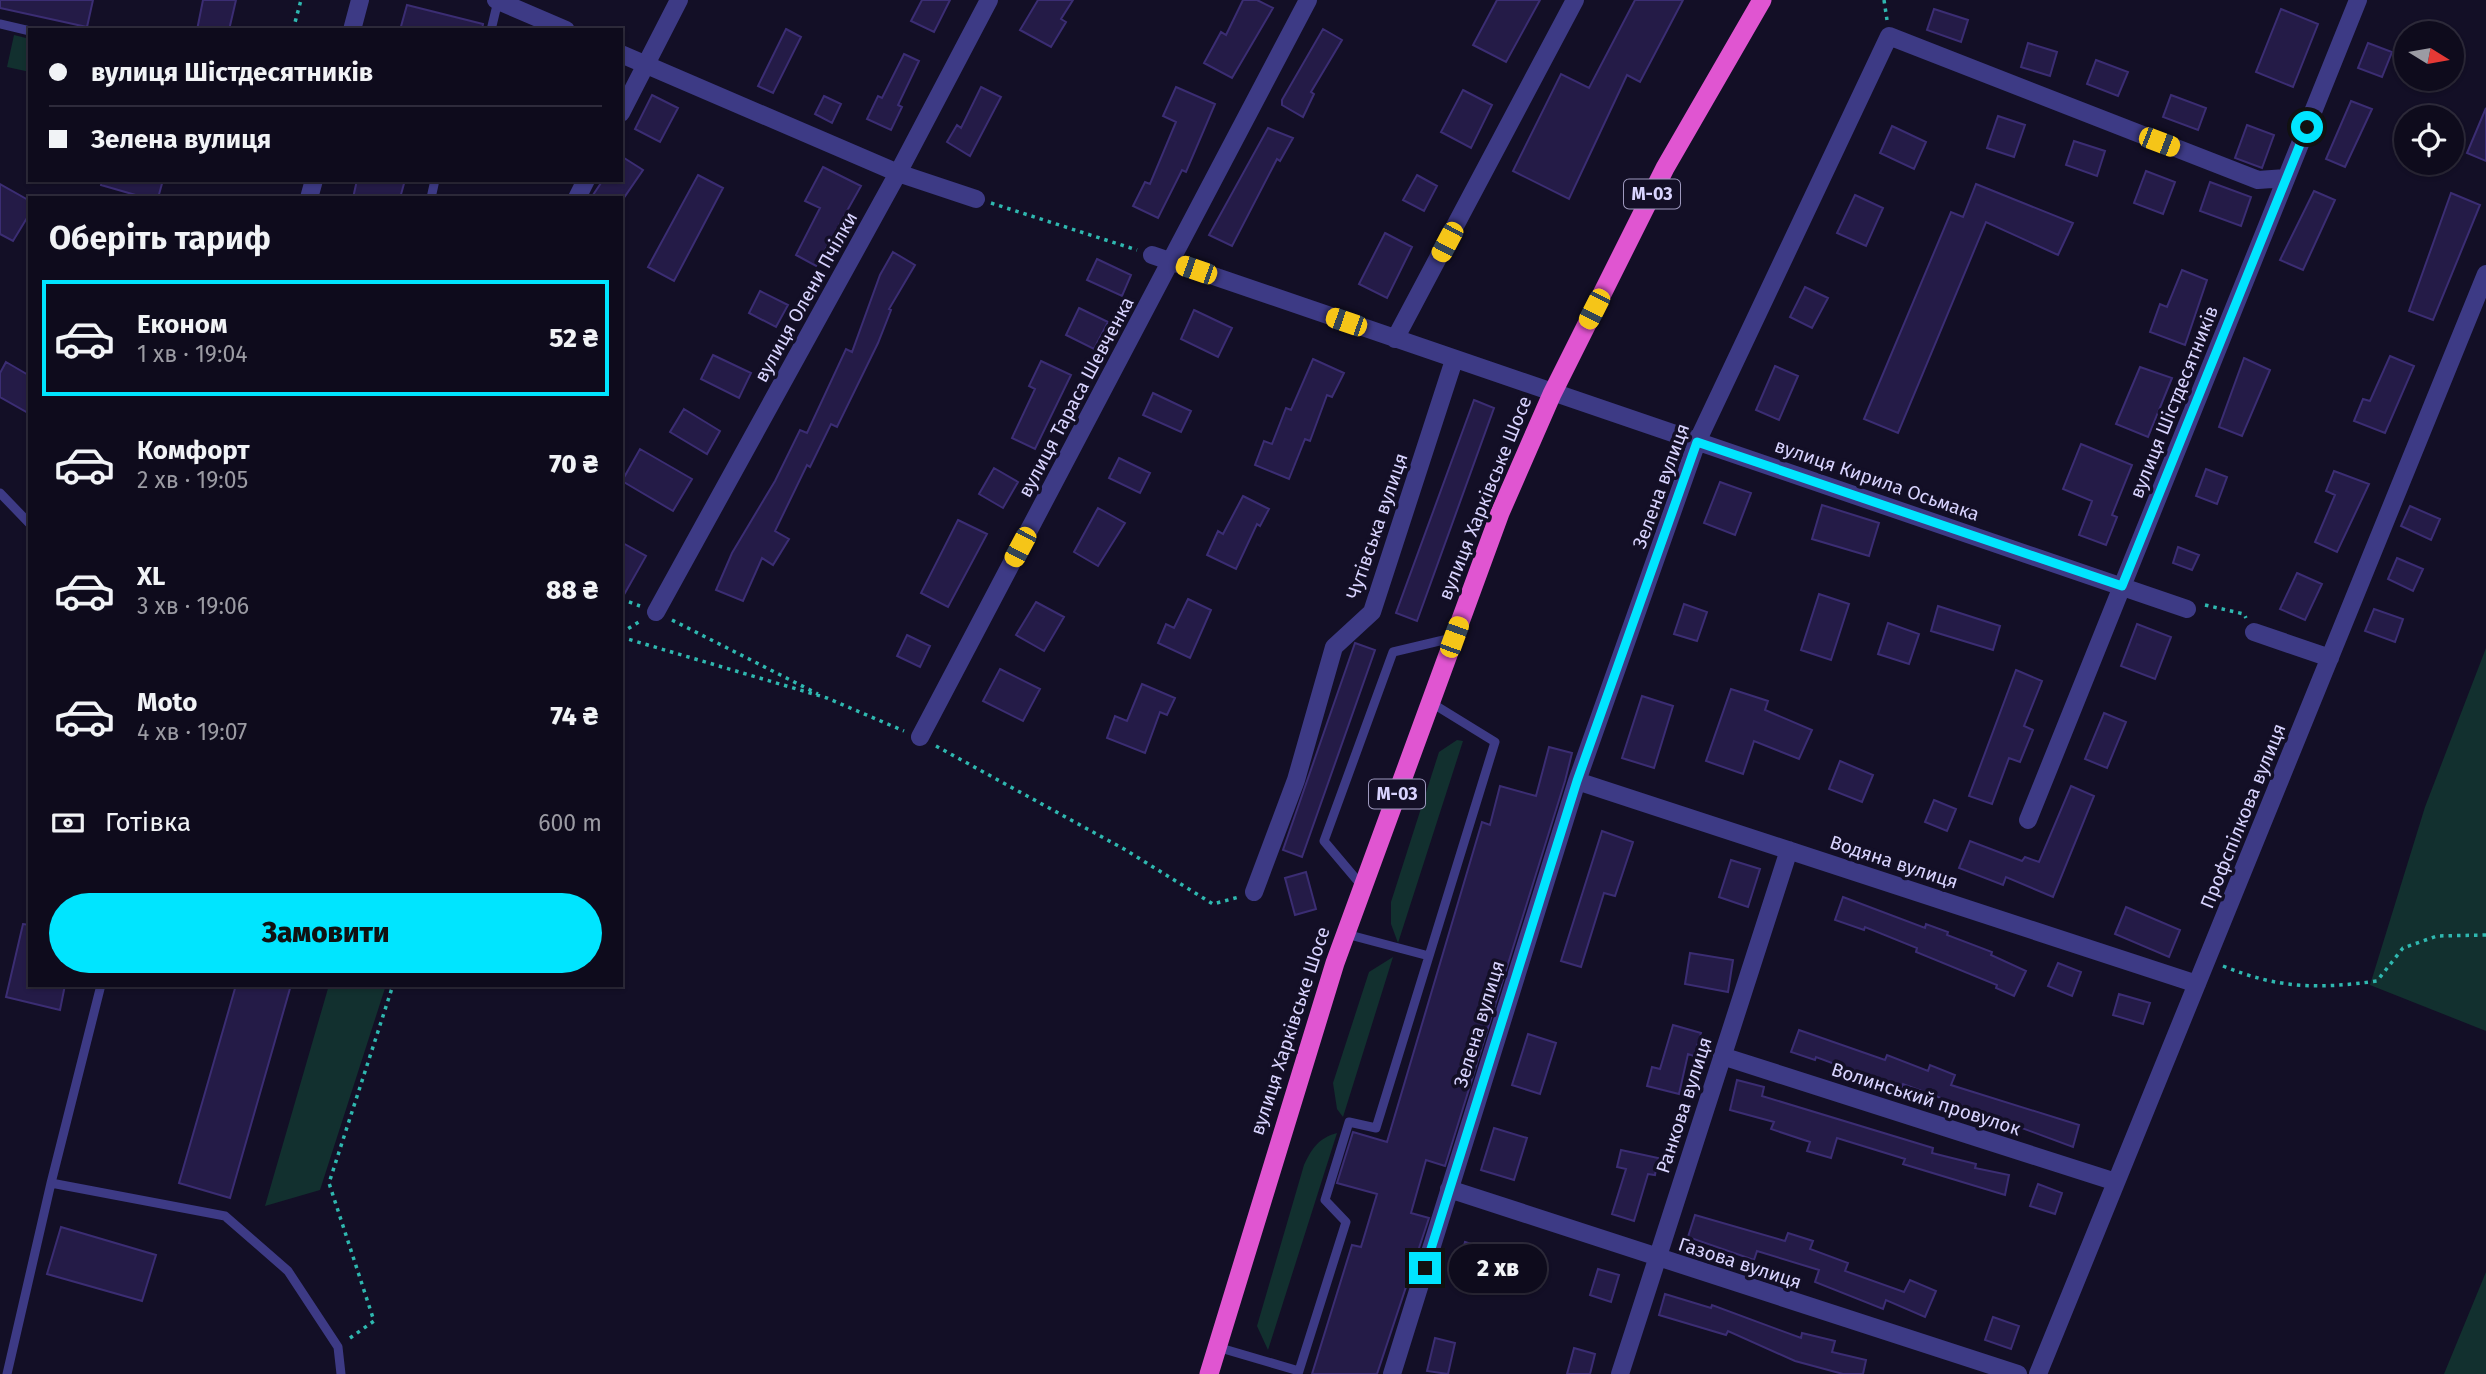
<!DOCTYPE html>
<html lang="uk">
<meta charset="utf-8">
<style>
body{margin:0;font-family:"Fira Sans",sans-serif;background:#1c1929;color:#f1f3f6;height:100vh;display:flex;flex-direction:column;font-size:26px;white-space:nowrap}
*{box-sizing:border-box;margin:0}
p{font-size:23px;color:#9b9ba3}
.icon{flex:none;width:38px;height:38px;fill:none;stroke:currentColor;stroke-width:2;stroke-linecap:round;stroke-linejoin:round}
.map{position:relative;flex:1;overflow:hidden}
.sheet{position:absolute;left:28px;top:196px;width:595px;height:791px;display:flex;flex-direction:column;background:#0e0b1c;border-radius:0px;box-shadow:0 2px 5px #0004,0 0 0 2px #2e2b3b}
.sheet>*{flex:none}
.banner{position:absolute;left:28px;top:28px;width:595px;height:154px;border-radius:0px;box-shadow:0 2px 5px #0004,0 0 0 2px #2e2b3b;display:grid;align-content:center;height:154px;padding:0 21px;background:#0e0b1c}
.needle{width:46px;rotate:101deg}
.fabs{position:absolute;left:2394px;top:21px;display:grid;gap:14px}
.fabs a{display:grid;place-items:center;width:70px;height:70px;border-radius:50%;background:#0e0b1c;box-shadow:0 2px 5px #0004,0 0 0 2px #2e2b3b;font-size:35px}
.end{position:absolute;width:32px;height:32px;margin:-16px;border:9px solid #00e5ff;background:#111;box-shadow:0 0 0 4px #111}
.from{border-radius:50%}
.bubble{position:absolute;height:49px;border-radius:24px;background:#0e0b1c;box-shadow:0 2px 5px #0004,0 0 0 2px #2e2b3b;font-size:23px;font-weight:800;line-height:49px;text-align:center}
.car{position:absolute;width:21px;height:42px;margin:-21px -10px;border-radius:9px;box-shadow:0 0 5px 2px #0007;background:linear-gradient(#f5c518 24%,#345 0 40%,#f5c518 0 76%,#345 0 86%,#f5c518 0)}
.banner b{display:flex;align-items:center;gap:24px;height:66px;font-size:26px}
.banner b+b{border-top:2px solid #2e2b3b}
.banner i{width:18px;height:18px;background:#f1f3f6}
ul{padding:0;list-style:none}
li{display:flex;align-items:center;gap:21px;height:116px;margin:0 14px 10px;padding:0 7px;border:4px solid transparent;border-radius:0px}
li div{flex:1}
li b{display:block;font-size:26px}
li em{font-style:normal;font-weight:800}
li.selected{border-color:#00e5ff}
li>.icon{width:63px;height:63px;stroke-width:1.5}
h2{padding:0 21px;font-size:32px;line-height:84px}
.pay{display:flex;align-items:center;gap:18px;height:77px;padding:0 21px;font-size:26px}
.pay p{margin-inline-start:auto}
.cta{display:flex;gap:14px;margin-top:auto;padding:14px 21px}
.cta a{flex:1;height:80px;border-radius:42px;background:#00e5ff;color:#111;font-size:28px;font-weight:800;line-height:80px;text-align:center}
.map>svg:first-child{display:block}
.green{fill:#12302f}
.building{fill:#241b47;stroke:#3b2d73;stroke-width:2}
.lines{fill:none;stroke-linecap:round;stroke-linejoin:round}
.path{stroke:#2fb8b0;stroke-width:3.5;stroke-dasharray:3.5 5;stroke-linecap:butt}
.service{stroke:#3d3a85;stroke-width:9}
.minor{stroke:#3d3a85;stroke-width:18}
.trunk{stroke:#e055d1;stroke-width:19}
.route{stroke:#00e5ff;stroke-width:9}
.labels{text-anchor:middle;dominant-baseline:central;stroke-width:7;stroke-linejoin:round;paint-order:stroke}
.shield{fill:#130f26;stroke:#9e99be;stroke-width:2}
.shield-label{font-size:18px;font-weight:bold;fill:#d9d4ff}
.street-label{font-size:19px;fill:#d9d4ff;stroke:#130f26}
</style>
<div class="map">
<svg width="2486" height="1374" viewBox="0 0 2486 1374">
<rect width="100%" height="100%" fill="#130f26"/>
<path class="green" d="M14,35L30,39V72L7,67Z
M2486,648V1031L2370,985L2425,807Z
M1457,740L1463,741L1398,943L1391,924V902L1439,752Z
M1393,957L1343,1117L1337,1109L1333,1083L1369,972Z
M329,985H386L320,1190L265,1206Z
M1337,1133L1268,1350L1257,1326L1304,1165C1312,1148 1319,1138 1337,1133Z
M2486,1272V1374H2444Z"/>
<path class="building" d="M0,0H93L87,27L0,8Z
M203,0H236L229,30H197Z
M922,0H950L934,32L911,21Z
M1038,0H1073L1061,19L1066,22L1051,47L1020,30Z
M1243,0H1257L1273,8L1232,78L1204,63L1221,32L1226,35Z
M1497,0H1540L1506,62L1473,45Z
M1635,0H1683L1640,82L1627,75L1569,199L1513,171L1561,74L1589,88Z
M407,5L483,24L482,30H400Z
M1934,9L1968,20L1961,42L1927,30Z
M2281,9L2318,24L2293,87L2256,72Z
M786,29L801,37L773,93L758,86Z
M1323,29L1342,40L1311,92L1314,94L1303,117L1282,105V100Z
M2028,43L2057,52L2050,76L2021,67Z
M2368,43L2392,52L2382,77L2358,68Z
M904,54L919,61L898,105L902,107L891,130L867,119L878,96L882,98Z
M2096,60L2128,72L2118,96L2087,84Z
M981,87L1001,97L970,156L947,142L957,125L961,128Z
M1176,87L1215,104L1186,172L1182,170L1158,218L1133,206L1145,182L1150,184L1176,122L1163,116Z
M1463,90L1492,105L1471,148L1441,132Z
M652,95L678,108L660,142L635,129Z
M2171,95L2206,108L2198,130L2163,117Z
M824,96L841,104L832,123L815,114Z
M2351,101L2372,109L2345,167L2326,159Z
M2486,108V161L2467,153Z
M1998,116L2025,125L2014,157L1987,148Z
M2247,125L2274,135L2262,168L2235,158Z
M1892,126L1926,142L1914,169L1880,153Z
M1268,128L1293,138L1280,161L1277,159L1232,246L1209,235Z
M2074,141L2105,151L2097,176L2066,165Z
M621,156L643,170L621,202V198H591L603,180H621Z
M823,167L861,186L816,266L796,255L820,208L805,201Z
M2146,171L2175,182L2163,214L2134,203Z
M698,175L723,188L674,281L648,267Z
M1417,175L1437,186L1424,211L1403,200Z
M102,180H163L158,198H146L101,185Z
M357,180H405L400,198H353Z
M2210,182L2251,197L2241,226L2200,211Z
M0,184L30,201V213L13,241L0,234Z
M1976,184L2073,223L2058,255L1986,222L1898,433L1864,419L1951,212L1963,217Z
M2314,191L2335,200L2303,270L2280,260Z
M2451,193L2480,205L2433,320L2409,311Z
M1855,195L1883,208L1866,246L1837,233Z
M1385,233L1412,247L1387,298L1359,284Z
M893,252L915,265L889,309L891,310L878,343L837,427L831,424L810,467L807,465L775,531L789,539L773,565L762,558L743,601L716,590L732,553L775,481L800,430L807,433L846,349L852,352L880,275Z
M1097,259L1131,275L1122,296L1087,280Z
M2182,270L2207,280L2185,345L2150,332L2160,304L2167,307Z
M1805,287L1828,298L1812,328L1790,317Z
M760,291L788,305L776,327L749,313Z
M1079,308L1108,322L1094,349L1066,335Z
M1194,310L1232,328L1218,357L1181,339Z
M713,355L751,373L739,398L701,379Z
M2390,356L2414,366L2385,433L2354,421L2363,399L2370,401Z
M2244,358L2270,370L2242,436L2219,427Z
M1313,359L1344,373L1332,397L1327,395L1310,441L1305,439L1289,479L1255,465L1264,441L1272,444L1286,408L1291,410Z
M1041,361L1071,375L1035,449L1012,438L1035,389L1029,386Z
M6,362L30,376V414L0,397V373Z
M1775,366L1798,376L1779,420L1756,410Z
M2140,367L2172,378L2148,437L2116,424Z
M1153,393L1191,411L1181,432L1143,415Z
M1474,400L1494,408L1417,621L1396,613Z
M684,409L720,431L707,454L670,432Z
M2081,444L2132,465L2112,515L2117,517L2106,545L2079,535L2092,501L2063,489Z
M640,449L692,479L673,511L622,481Z
M1119,458L1150,473L1140,493L1109,478Z
M994,468L1018,482L1003,508L979,494Z
M2206,469L2227,477L2217,504L2196,496Z
M2334,471L2369,484L2337,552L2315,542L2335,495L2326,491Z
M1720,482L1751,493L1735,535L1704,523Z
M1243,496L1269,509L1260,526L1257,524L1236,569L1207,555L1218,531L1223,534Z
M1822,505L1879,523L1869,556L1812,539Z
M2410,506L2440,519L2431,540L2401,526Z
M1098,508L1125,523L1098,566L1074,552Z
M958,520L987,534L948,607L921,593Z
M621,542L646,556L621,600Z
M2178,547L2199,555L2192,570L2173,563Z
M2397,558L2423,569L2413,591L2388,579Z
M2297,573L2322,584L2305,620L2280,609Z
M1819,594L1849,604L1831,660L1801,650Z
M1188,599L1211,610L1190,658L1158,643L1166,624L1174,628Z
M1036,602L1064,617L1044,651L1016,635Z
M1684,604L1707,612L1697,641L1674,634Z
M1938,606L2000,626L1993,650L1931,631Z
M2374,609L2403,619L2395,642L2365,631Z
M1888,623L1919,634L1909,664L1878,654Z
M2137,624L2171,637L2155,679L2121,666Z
M907,635L930,646L920,667L897,656Z
M1355,643L1375,650L1302,857L1283,850Z
M1000,669L1040,689L1023,721L983,701Z
M2016,670L2042,681L2024,726L2033,730L2020,762L2009,758L1992,804L1969,796Z
M1142,684L1175,698L1167,715L1160,712L1145,753L1107,738L1115,716L1127,721Z
M1731,689L1768,701L1765,710L1812,730L1799,759L1754,741L1743,774L1706,761Z
M1642,696L1673,706L1654,768L1622,758Z
M2104,713L2126,722L2107,768L2085,759Z
M1549,747L1572,753L1565,781L1445,1166L1426,1160L1411,1213L1429,1218L1377,1374H1312L1352,1245L1361,1247L1377,1194L1337,1183L1353,1132L1387,1142L1482,822L1490,825L1500,786L1536,796Z
M1840,761L1873,775L1862,802L1829,789Z
M2071,786L2094,796L2053,897L2006,877L2003,885L1959,868L1970,841L2022,861L2025,857L2039,862Z
M1934,800L1956,809L1947,831L1925,822Z
M1602,831L1633,842L1615,896L1604,893L1581,967L1561,961Z
M1731,860L1760,869L1748,907L1719,897Z
M1306,872L1316,909L1295,915L1285,878Z
M1843,897L1925,928L1926,924L1948,932L1947,935L1992,952L1991,955L2026,971L2014,996L1996,988L1997,985L1916,952L1917,948L1865,927L1864,930L1835,920Z
M2126,907L2180,930L2169,957L2115,934Z
M23,924L30,925V985H65L60,1010L6,997Z
M1690,953L1733,960L1728,992L1685,984Z
M2058,963L2081,972L2072,996L2048,986Z
M236,985H291L230,1198L179,1183Z
M2119,994L2150,1003L2143,1024L2113,1015Z
M1673,1025L1701,1033L1694,1056L1688,1054L1679,1094L1647,1086L1652,1067L1660,1069Z
M1799,1030L1885,1060L1887,1055L1928,1071L1930,1065L1955,1075L1951,1085L2079,1125L2073,1147L1903,1084L1900,1092L1876,1083L1878,1080L1816,1057L1815,1060L1791,1052Z
M1528,1034L1556,1043L1540,1094L1512,1085Z
M1737,1080L1764,1087L1762,1096L1933,1148L1932,1153L1976,1164L1975,1168L2009,1175L2005,1195L1903,1164L1905,1159L1837,1138L1831,1158L1807,1151L1810,1142L1771,1129L1774,1122L1730,1110Z
M1494,1128L1527,1138L1514,1180L1481,1170Z
M1621,1150L1658,1158L1655,1175L1648,1174L1634,1221L1612,1214L1626,1169L1617,1167Z
M2038,1184L2062,1193L2055,1214L2030,1206Z
M1695,1215L1785,1241L1788,1233L1813,1241L1810,1249L1848,1263L1845,1271L1904,1292L1910,1280L1936,1291L1925,1317L1886,1300L1883,1309L1815,1282L1819,1270L1757,1251L1754,1260L1688,1237Z
M61,1227L156,1255L142,1301L47,1274Z
M1465,1242L1491,1250L1480,1288L1454,1280Z
M1598,1269L1619,1275L1611,1302L1590,1295Z
M1665,1294L1711,1308L1712,1305L1801,1338L1802,1333L1835,1341L1832,1352L1866,1360L1863,1374H1843L1795,1361L1728,1331L1726,1335L1659,1315Z
M1993,1317L2019,1326L2011,1349L1985,1340Z
M1435,1338L1455,1343L1448,1374L1427,1371Z
M1574,1348L1595,1354L1590,1374H1567Z"/>
<g class="lines">
<path class="path" d="M1884,0L1887,20
M293,30L301,0
M991,203L1137,250
M621,599L640,606
M2205,605L2244,614L2246,618
M672,620L818,694
M621,633L642,620
M621,637L827,698L904,731
M936,746L1124,849L1213,904L1239,897
M2223,966C2279,989 2319,989 2377,981L2403,948L2437,936L2486,935
M350,1338L374,1321L329,1183L393,985"/>
<path class="service" d="M0,24L30,31
M491,30L498,1
M431,198L435,180
M0,493L30,524
M1362,886L1324,841L1393,652L1452,638
M1346,934L1429,956
M51,1183L225,1216L288,1271L338,1347L341,1374
M1217,1347L1299,1371
M7,1374L51,1183L101,985
M1298,1374L1346,1222L1325,1200L1349,1122L1376,1128L1495,742L1430,702"/>
<path class="minor" d="M496,0L566,30
M352,30L360,0
M621,54L898,173L976,199
M621,113L679,0
M309,198L314,180
M577,198L586,180
M1152,255L2187,609
M1395,339L1575,0
M656,612L898,173L989,0
M2254,632L2330,658
M920,737L1308,0
M1577,781L2197,984
M2028,820L2358,0
M1254,892L1296,780L1334,647L1372,612L1454,360
M1722,1056L2116,1182
M1449,1189L2018,1374
M1392,1374L1577,781L1697,442L1889,36L2258,180L2286,178
M1620,1374L1789,850
M2038,1374L2486,274"/>
<path class="trunk" d="M1209,1374L1335,963L1500,513L1552,394L1665,168L1762,0"/>
</g>
<g class="lines">
<path class="route" d="M1425,1268L1577,781L1697,442L2122,586L2307,127"/>
</g>
<g class="labels">
<g class="shield">
<rect x="1624" y="179.5" width="56" height="29" rx="5"/>
<rect x="1369" y="779.5" width="56" height="29" rx="5"/>
</g>
<g class="shield-label">
<text x="1652" y="194">М-03</text>
<text x="1397" y="794">М-03</text>
</g>
<g class="street-label">
<text transform="translate(806 297) rotate(-61)">вулиця Олени Пчілки</text>
<text transform="translate(1076 397) rotate(-62)">вулиця Тараса Шевченка</text>
<text transform="translate(2174 402) rotate(-68)">вулиця Шістдесятників</text>
<text transform="translate(1877 480) rotate(19)">вулиця Кирила Осьмака</text>
<text transform="translate(1661 486) rotate(-70)">Зелена вулиця</text>
<text transform="translate(1485 498) rotate(-68)">вулиця Харківське Шосе</text>
<text transform="translate(1377 526) rotate(-71)">Чутівська вулиця</text>
<text transform="translate(2243 816) rotate(-68)">Профспілкова вулиця</text>
<text transform="translate(1894 862) rotate(18)">Водяна вулиця</text>
<text transform="translate(1479 1024) rotate(-73)">Зелена вулиця</text>
<text transform="translate(1290 1031) rotate(-72)">вулиця Харківське Шосе</text>
<text transform="translate(1926 1099) rotate(18)">Волинський провулок</text>
<text transform="translate(1684 1105) rotate(-72)">Ранкова вулиця</text>
<text transform="translate(1740 1263) rotate(18)">Газова вулиця</text>
</g>
</g>
</svg>
<div class="fabs">
<a><svg class="needle" viewBox="-14 -14 28 28"><path d="M0-13l5 13h-10z" fill="#e53935"/><path d="M0 13l5-13h-10z" fill="#9b9ba3"/></svg></a>
<a><svg class="icon" aria-label="locate" viewBox="0 0 24 24"><circle cx="12" cy="12" r="6"/><path d="M12 2v4M12 18v4M2 12h4M18 12h4"/></svg></a>
</div>
<i class="end from" style="left:2307px;top:127px"></i>
<i class="end" style="left:1425px;top:1268px"></i>
<div class="bubble" style="left:1449px;top:1244px;width:98px">2 хв</div>
<i class="car" style="left:2159px;top:142px;rotate:111deg"></i>
<i class="car" style="left:1447px;top:242px;rotate:208deg"></i>
<i class="car" style="left:1196px;top:270px;rotate:289deg"></i>
<i class="car" style="left:1594px;top:309px;rotate:207deg"></i>
<i class="car" style="left:1346px;top:322px;rotate:289deg"></i>
<i class="car" style="left:1020px;top:547px;rotate:208deg"></i>
<i class="car" style="left:1454px;top:637px;rotate:20deg"></i>
<div class="banner">
<b><i class="from"></i>вулиця Шістдесятників</b>
<b><i></i>Зелена вулиця</b>
</div>
<section class="sheet">
<h2>Оберіть тариф</h2>
<ul>
<li class="selected"><svg class="icon" aria-label="car" viewBox="0 0 24 24"><path d="M5 17H2v-5l4-1 3-4h7l3 4 3 1v5h-3M9 17h6M6 11h13"/><circle cx="7" cy="17" r="2"/><circle cx="17" cy="17" r="2"/></svg><div><b>Економ</b><p>1 хв · 19:04</p></div><em>52 ₴</em></li>
<li><svg class="icon" aria-label="car" viewBox="0 0 24 24"><path d="M5 17H2v-5l4-1 3-4h7l3 4 3 1v5h-3M9 17h6M6 11h13"/><circle cx="7" cy="17" r="2"/><circle cx="17" cy="17" r="2"/></svg><div><b>Комфорт</b><p>2 хв · 19:05</p></div><em>70 ₴</em></li>
<li><svg class="icon" aria-label="car" viewBox="0 0 24 24"><path d="M5 17H2v-5l4-1 3-4h7l3 4 3 1v5h-3M9 17h6M6 11h13"/><circle cx="7" cy="17" r="2"/><circle cx="17" cy="17" r="2"/></svg><div><b>XL</b><p>3 хв · 19:06</p></div><em>88 ₴</em></li>
<li><svg class="icon" aria-label="car" viewBox="0 0 24 24"><path d="M5 17H2v-5l4-1 3-4h7l3 4 3 1v5h-3M9 17h6M6 11h13"/><circle cx="7" cy="17" r="2"/><circle cx="17" cy="17" r="2"/></svg><div><b>Moto</b><p>4 хв · 19:07</p></div><em>74 ₴</em></li>
</ul>
<div class="pay"><svg class="icon" aria-label="cash" viewBox="0 0 24 24"><path d="M3 7h18v10H3z"/><circle cx="12" cy="12" r="2"/></svg>Готівка<p>600 m</p></div>
<div class="cta"><a>Замовити</a></div>
</section>
</div>
